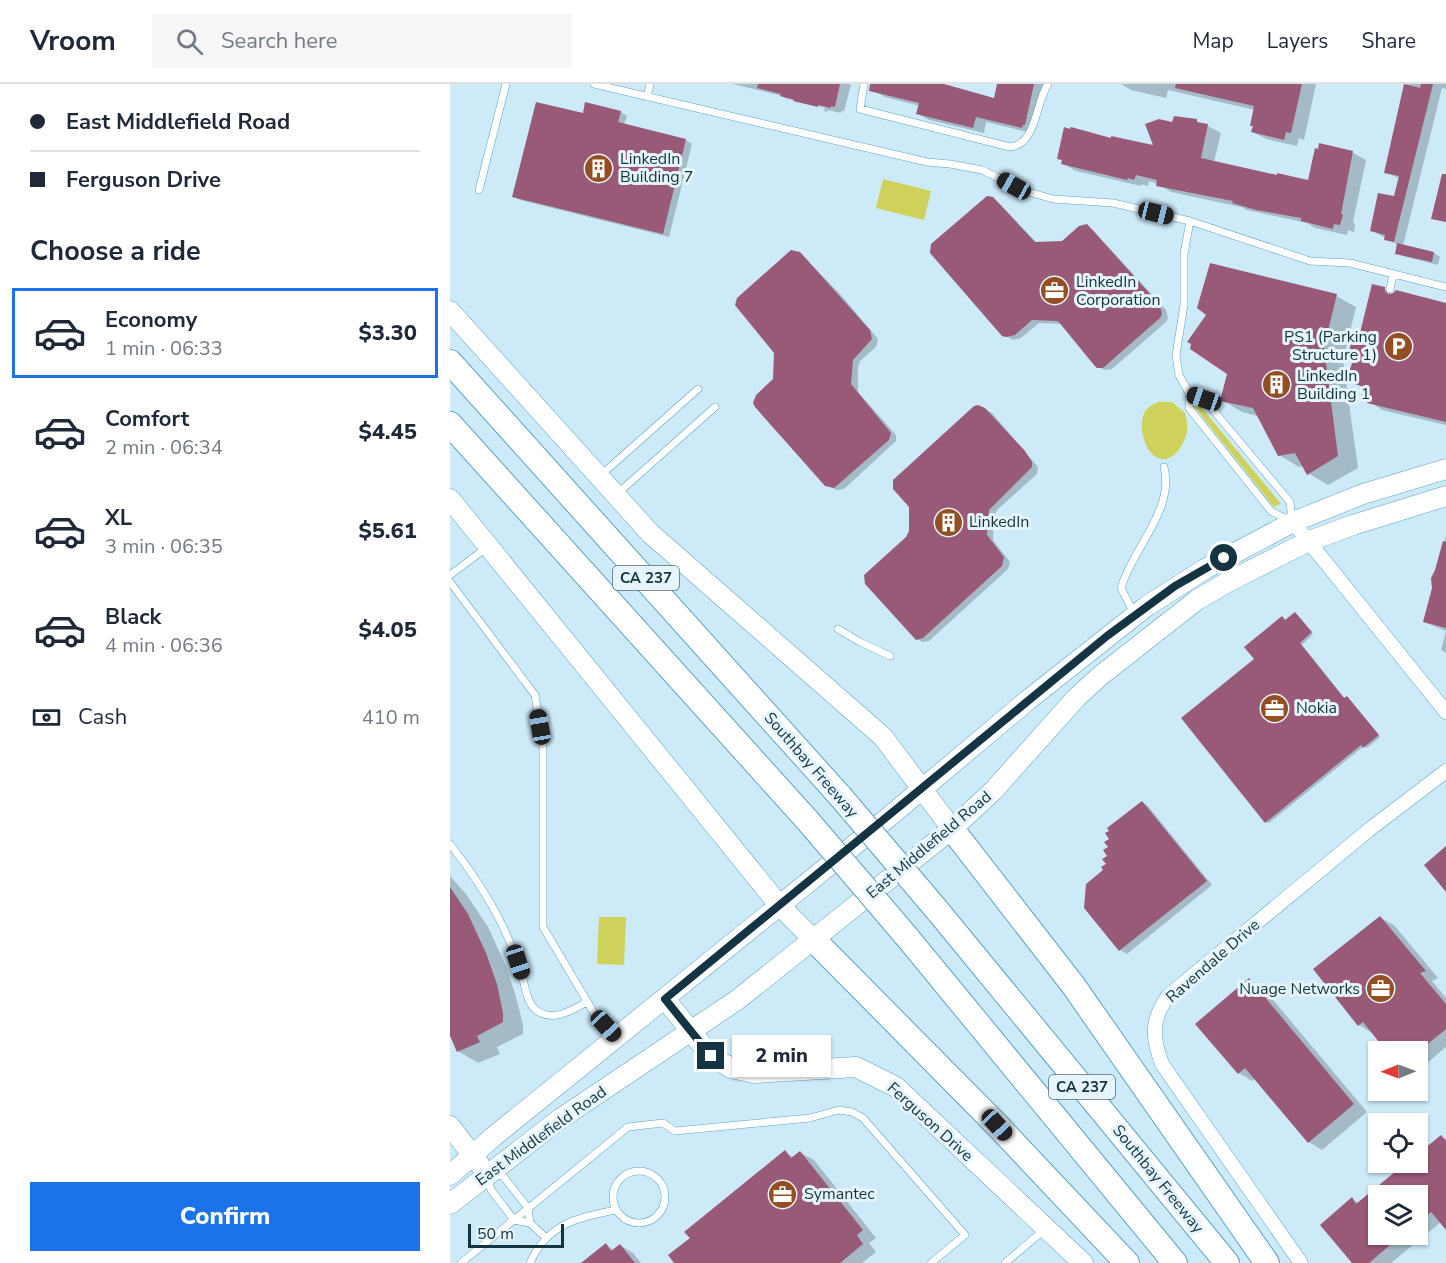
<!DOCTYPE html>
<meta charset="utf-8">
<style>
body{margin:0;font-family:"Nunito Sans",sans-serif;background:#f6f6f7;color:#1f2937;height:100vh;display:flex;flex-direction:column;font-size:22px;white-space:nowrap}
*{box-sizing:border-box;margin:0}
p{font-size:20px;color:#747a83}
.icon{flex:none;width:33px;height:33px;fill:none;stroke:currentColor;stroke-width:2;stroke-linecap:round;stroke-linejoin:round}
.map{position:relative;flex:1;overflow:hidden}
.panel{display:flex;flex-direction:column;background:#fff;width:450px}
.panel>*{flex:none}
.banner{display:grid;align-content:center;height:132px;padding:0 30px;background:#fff}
.needle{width:39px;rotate:269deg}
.fabs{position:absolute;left:918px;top:957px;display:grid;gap:12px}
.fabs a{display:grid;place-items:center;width:60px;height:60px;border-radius:0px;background:#fff;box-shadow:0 2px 4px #0004;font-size:30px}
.scale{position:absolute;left:18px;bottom:15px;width:96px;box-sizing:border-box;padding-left:6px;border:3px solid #143443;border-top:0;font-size:16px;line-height:21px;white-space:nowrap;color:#143443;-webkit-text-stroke:4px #e6f5fc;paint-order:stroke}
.end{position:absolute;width:27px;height:27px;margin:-14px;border:8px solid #143443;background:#fff;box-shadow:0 0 0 3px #fff}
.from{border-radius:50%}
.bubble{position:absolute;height:42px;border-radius:0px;background:#fff;box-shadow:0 2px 4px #0004;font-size:20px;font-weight:800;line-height:42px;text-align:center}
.car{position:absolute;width:18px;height:36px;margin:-18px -9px;border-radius:8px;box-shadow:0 0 4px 2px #0007;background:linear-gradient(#222 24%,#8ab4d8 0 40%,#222 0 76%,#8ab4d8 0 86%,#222 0)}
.banner b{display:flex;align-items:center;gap:21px;height:57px;font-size:22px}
.banner b+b{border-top:2px solid #e0e1e3}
.banner i{width:15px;height:15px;background:#1f2937}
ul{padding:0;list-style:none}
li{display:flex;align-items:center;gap:18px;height:90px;margin:0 12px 9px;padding:0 18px;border:3px solid transparent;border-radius:0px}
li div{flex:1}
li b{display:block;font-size:22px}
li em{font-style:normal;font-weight:800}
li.active{border-color:#1a73e8}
li>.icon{width:54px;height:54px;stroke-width:1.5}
h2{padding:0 30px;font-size:27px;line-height:72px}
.pay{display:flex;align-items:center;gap:15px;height:66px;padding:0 30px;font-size:22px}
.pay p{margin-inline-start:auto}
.primary-button{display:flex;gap:12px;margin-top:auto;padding:12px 30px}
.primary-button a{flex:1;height:69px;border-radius:0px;background:#1a73e8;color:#fff;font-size:24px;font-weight:800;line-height:69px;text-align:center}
header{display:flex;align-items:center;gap:36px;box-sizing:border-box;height:84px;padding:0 30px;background:#fff;border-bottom:2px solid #e0e1e3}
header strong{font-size:28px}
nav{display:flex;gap:33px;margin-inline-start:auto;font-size:21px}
.search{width:420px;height:54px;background:#f6f6f7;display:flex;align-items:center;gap:15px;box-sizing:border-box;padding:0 21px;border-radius:0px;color:#747a83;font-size:22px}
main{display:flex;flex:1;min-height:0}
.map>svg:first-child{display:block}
.green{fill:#ced25b}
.shadow{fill:#0003;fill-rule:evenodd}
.building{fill:#995a78}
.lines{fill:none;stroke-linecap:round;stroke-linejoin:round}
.lane-casing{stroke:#5aa5c9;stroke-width:8}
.street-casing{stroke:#5aa5c9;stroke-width:15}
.secondary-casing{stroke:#5aa5c9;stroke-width:21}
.highway-casing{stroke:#5aa5c9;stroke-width:26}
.lane{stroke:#fff;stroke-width:7}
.street{stroke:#fff;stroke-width:14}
.secondary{stroke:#fff;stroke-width:20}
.highway{stroke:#fff;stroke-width:24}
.highway-bridge-casing{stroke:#5aa5c9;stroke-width:26;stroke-linecap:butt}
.highway-bridge{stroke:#fff;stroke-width:24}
.route{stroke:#143443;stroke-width:8}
.labels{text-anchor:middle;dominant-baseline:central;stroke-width:6;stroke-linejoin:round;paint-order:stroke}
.shield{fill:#e6f5fc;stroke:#536e7a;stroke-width:1.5}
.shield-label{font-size:15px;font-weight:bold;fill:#143443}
.poi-label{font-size:16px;fill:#143443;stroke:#e6f5fc;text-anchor:start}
.street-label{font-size:16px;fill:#143443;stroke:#e6f5fc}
</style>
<header>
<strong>Vroom</strong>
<div class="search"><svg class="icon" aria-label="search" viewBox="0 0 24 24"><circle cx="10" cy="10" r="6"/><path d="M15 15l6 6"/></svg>Search here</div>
<nav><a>Map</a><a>Layers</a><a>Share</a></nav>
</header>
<main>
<section class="panel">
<div class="banner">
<b><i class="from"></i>East Middlefield Road</b>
<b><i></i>Ferguson Drive</b>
</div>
<h2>Choose a ride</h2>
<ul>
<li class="active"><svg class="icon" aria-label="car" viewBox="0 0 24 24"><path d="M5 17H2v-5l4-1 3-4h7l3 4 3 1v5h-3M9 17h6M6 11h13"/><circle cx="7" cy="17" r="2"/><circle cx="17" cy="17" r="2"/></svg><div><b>Economy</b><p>1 min · 06:33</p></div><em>$3.30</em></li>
<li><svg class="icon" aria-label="car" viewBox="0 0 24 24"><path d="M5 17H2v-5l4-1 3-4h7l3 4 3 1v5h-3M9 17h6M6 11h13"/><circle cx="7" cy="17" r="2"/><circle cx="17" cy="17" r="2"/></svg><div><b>Comfort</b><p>2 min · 06:34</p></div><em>$4.45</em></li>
<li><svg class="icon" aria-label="car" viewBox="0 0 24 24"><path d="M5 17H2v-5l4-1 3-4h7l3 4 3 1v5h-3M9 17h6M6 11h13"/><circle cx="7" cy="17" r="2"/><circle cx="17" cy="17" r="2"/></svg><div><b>XL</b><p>3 min · 06:35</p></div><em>$5.61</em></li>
<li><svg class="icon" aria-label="car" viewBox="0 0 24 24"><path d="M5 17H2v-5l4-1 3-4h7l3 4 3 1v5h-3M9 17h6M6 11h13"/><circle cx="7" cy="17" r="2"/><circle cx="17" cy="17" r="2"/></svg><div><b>Black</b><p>4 min · 06:36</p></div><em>$4.05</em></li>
</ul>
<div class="pay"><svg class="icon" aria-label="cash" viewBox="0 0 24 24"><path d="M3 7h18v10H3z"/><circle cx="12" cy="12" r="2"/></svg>Cash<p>410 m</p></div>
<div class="primary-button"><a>Confirm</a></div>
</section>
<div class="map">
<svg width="996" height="1179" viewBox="0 0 996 1179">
<rect width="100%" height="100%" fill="#cdeaf9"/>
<path class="green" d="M433,95L481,107L474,136L426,124Z
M708,318H722L735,329C736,334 738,342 737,347C735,360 722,382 706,373C693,365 687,338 696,326C698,323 704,320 708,318Z
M744,318H747L831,420L824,423L743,321Z
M149,833H176L174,881L147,880Z"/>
<path class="shadow" d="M283,0H399L401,1L394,27H391V29L378,26L377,28L341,17L374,27L375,24L336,13L340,17L332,12Z
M426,0H483L545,16L549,0H596L585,46L583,45L582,49L536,38L534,49L479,36L468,30L470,22L435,13L424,7Z
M671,0H866L854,56L849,54L847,62L816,55L803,48L805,26L718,6L716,14L681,6Z
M957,0H996V5L992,4L953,162L984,169L990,173L988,181L953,172L947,169L948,161L921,146L945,114L950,95L936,88Z
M171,28L177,32L174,41L236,56L242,60L219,153L70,116L64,113L134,31Z
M758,42L771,49L764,78L859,98L871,61L903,69L916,76L903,138L905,140L904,148L898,146L897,151L865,144L857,139L797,126L791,123L721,108L708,100L699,97L698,102L691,100V102L626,87L613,80V77L609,75L662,55L705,63Z
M542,115L549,119L587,159H612L637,142L643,146L716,226L718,234L716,238L662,285L655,286L648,283L612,240L589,239L571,254L563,256L553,250Z
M353,172L390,210L428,255L426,263L410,277L408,284V308L446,351V357L394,405L387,406L376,401L324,295L326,268L287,224V218Z
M934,205L944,210L996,221V341L932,326L913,313L915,304L906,299L908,292L901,288L905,273L899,270L910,255Z
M886,212L906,223L893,276L908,384L878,401L858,389L854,382L849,383L829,371L808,332L792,328L772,316Z
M535,325L542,329L588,383L587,390L547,426L544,434L543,456L560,478L558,485L479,557L473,558L467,555L457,453Z
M996,451V569L991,566L996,547L974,538Z
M845,530L863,550L852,561L895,615H899L930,653L917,664L914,662L819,739L816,738L806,575L834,535L836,537Z
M692,718L698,722L762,801L677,870L670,866L636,823L658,781L659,772Z
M0,792L16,810L38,843L56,882L66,913L73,941V950L47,963L50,970L28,979L8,967L0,948Z
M931,834L944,841L988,894L982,897L996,914V963L968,987V968L922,949L909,941L865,885Z
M799,896L813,904L917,1028L872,1066L859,1058L806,994L802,997L789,989Z
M991,1053L996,1055V1145L991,1138L941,1179H904L902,1115L909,1119L968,1078V1072ZM928,1112H968V1150H928Z
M335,1068L344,1074L351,1069L364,1076L426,1154L419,1159L426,1168L412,1179H226L242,1154Z
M156,1161L164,1166L170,1161L183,1169L191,1179H134Z"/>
<path class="building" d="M308,0H390L385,23L381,22V24L368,21V23L343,17L344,16L330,12L331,10L307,4Z
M420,0H494L544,14L547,0H584L575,41H573L572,44L526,33L523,44L466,30L469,19L419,7Z
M726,0H852L841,49L836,48L834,56L801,48L803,42H800L804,22L725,4Z
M954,0L970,4L971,0H983L944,158L934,156L935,151L920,147L928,109L944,112L949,92L934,89Z
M86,18L133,29L135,18L171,27L168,38L236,55L213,150L62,113Z
M724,32L747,35V38L758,40L751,74L827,91V89L858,96L865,64L868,65L869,59L903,67L891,130L893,131L890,141L884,140L883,145L851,137V134L806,126L782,119L783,117L706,102L707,96L686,91L684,96L678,94L677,96L611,80L612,76L607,75L614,43L620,45L621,43L661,54V52L703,61L695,40L709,35L722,38Z
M992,90H996V138L981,135Z
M537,112L543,113L585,158L612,157L629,142L637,140L710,221L712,230L710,234L653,284H647L644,281L608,237L582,236L565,251L556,253L552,252L480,169L481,160Z
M947,159L984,168L982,178L945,170Z
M341,166L350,168L420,246L422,255L403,276L401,300L441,349L439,356L384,404L375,402L305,323L303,319L306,311L323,295L324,269L285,221L287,214Z
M760,179L887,210L874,263L888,372L857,391L845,369L828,372L803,324L770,317L777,290L740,265L741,260L737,258L756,231L747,224Z
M922,200L935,203V207L938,210H942L946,206L996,219V338L917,319L918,315L911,313L914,303L905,300L907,291L899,289L904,272L898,271L903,252L909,253Z
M528,321L535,324L575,367L582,378V383L539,426L537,451L554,473L552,482L473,554L466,556L415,500L414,491L456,453L459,447V423L443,405V396L524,322Z
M993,457L996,458V544L973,538L982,504L981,494L985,486Z
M845,528L862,548L850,559L894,614L897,612L929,651L913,664L911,661L815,739L731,634L804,575L794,563L832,532L835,536Z
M692,717L757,797L669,867L634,824L636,800L653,786L651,783L656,780L652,775L657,772L653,766L658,763L654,758L659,755L655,749L659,747L657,744Z
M996,762V808L974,781Z
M0,803L18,830L36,869L47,900L53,929V938L27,952L30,958L7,968L0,952Z
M930,832L976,887L970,889L996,920V945L968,968H937L913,938L908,942L863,885Z
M799,894L904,1020L858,1059L795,984L788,990L745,940Z
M991,1051L996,1057V1146L981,1128L968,1139V1112H928V1150H953L919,1179H902L870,1141L902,1113L906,1120L957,1078H968V1070Z
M335,1066L341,1074L350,1067L413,1146L407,1151L413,1160L390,1179H224L218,1171L240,1154L234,1148Z
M156,1159L161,1167L170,1160L185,1179H131Z"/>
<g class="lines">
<defs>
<path id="lane" d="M144,0L477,78L500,80L532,86L575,107L603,115L663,119L740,137L860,177L900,179L996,203
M414,0L410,25L560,63C587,60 585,20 598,0
M197,13L200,0
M29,106L56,0
M740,137L734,170V221L726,271L729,291L739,309V324L821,427L840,437
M940,205L943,190
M739,309L754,315L840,418L842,436
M151,391L248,305
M167,410L265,323
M0,491L36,464
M0,498L85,611L93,659V843L144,929L164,951
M684,529L671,504C682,465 725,426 714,383
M388,545L410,558L440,572
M0,760C31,800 56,840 71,888C75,900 76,918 86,926C103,939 122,926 137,918
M163 1113a26 26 0 1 1 52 0a26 26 0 1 1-52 0Z
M46,1091L53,1092L78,1124L80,1139
M38,1093L41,1106L64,1136L80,1139L96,1154
M11,1179L178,1043L213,1039L225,1047L360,1034L389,1026L402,1028L413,1034L515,1151L481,1179
M80,1179C97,1140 128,1133 166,1126
M555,1179L594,1146"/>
<path id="street" d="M843,438L996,628
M851,1179L712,980C702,953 701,936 718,912L920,745L996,687"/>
<path id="secondary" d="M0,227L200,449L433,653L502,745
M0,415L330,822L363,855
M215,915L261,972L281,984L304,989L406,983L446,1003L633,1179
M0,1042L30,1081
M0,1091L43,1053L434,737L578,616L697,522L755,485L843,438L913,410L996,385
M0,1120L110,1035L287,916L502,745L544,706L626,614L650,592L747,516L776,499L857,458L903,441L996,412"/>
<path id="highway" d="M0,278L390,712
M0,340L358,737
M502,745L623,901L817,1179
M487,826L777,1179
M457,853L725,1179
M363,855L547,1041L677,1179"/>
</defs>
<use href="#lane" class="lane-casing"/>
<use href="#street" class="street-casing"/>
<use href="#secondary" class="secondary-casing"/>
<use href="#highway" class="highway-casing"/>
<use href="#lane" class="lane"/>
<use href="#street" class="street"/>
<use href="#secondary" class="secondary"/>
<use href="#highway" class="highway"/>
<defs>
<path id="highway-bridge" d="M390,712L487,826
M358,737L457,853"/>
</defs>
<use href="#highway-bridge" class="highway-bridge-casing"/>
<use href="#highway-bridge" class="highway-bridge"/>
</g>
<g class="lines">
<path class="route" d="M261,972L215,915L657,552L725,502L774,474"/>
</g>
<defs>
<symbol id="building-disc" viewBox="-11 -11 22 22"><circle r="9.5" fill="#934f22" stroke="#e6f5fc"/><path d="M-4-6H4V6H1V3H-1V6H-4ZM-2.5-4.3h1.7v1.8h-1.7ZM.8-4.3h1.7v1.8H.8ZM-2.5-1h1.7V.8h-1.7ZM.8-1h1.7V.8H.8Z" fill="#fff"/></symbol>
<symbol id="office-disc" viewBox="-11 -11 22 22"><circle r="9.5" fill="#934f22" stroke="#e6f5fc"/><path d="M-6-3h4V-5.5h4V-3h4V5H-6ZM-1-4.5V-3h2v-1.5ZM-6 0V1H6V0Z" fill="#fff"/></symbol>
<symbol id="parking-disc" viewBox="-11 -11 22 22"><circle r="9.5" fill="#934f22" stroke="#e6f5fc"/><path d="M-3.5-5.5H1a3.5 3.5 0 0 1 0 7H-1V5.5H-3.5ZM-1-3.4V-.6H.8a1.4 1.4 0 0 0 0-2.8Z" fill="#fff"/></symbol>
</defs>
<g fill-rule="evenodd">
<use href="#building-disc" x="132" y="68" width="33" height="33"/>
<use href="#office-disc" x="588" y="190" width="33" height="33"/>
<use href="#parking-disc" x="932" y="246" width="33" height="33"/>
<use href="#building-disc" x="810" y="284" width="33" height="33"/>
<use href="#building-disc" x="482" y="422" width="33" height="33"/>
<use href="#office-disc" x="808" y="608" width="33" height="33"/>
<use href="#office-disc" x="914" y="888" width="33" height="33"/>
<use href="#office-disc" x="316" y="1094" width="33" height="33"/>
</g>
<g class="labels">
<g class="shield">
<rect x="163" y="482" width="66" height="24" rx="4.5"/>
<rect x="599" y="991" width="66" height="24" rx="4.5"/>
</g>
<g class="shield-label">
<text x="196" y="494">CA 237</text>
<text x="632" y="1003">CA 237</text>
</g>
<g class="poi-label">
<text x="170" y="75">LinkedIn<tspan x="170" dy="18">Building 7</tspan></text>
<text x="626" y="198">LinkedIn<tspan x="626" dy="18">Corporation</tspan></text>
<text x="927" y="253" text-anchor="end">PS1 (Parking<tspan x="927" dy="18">Structure 1)</tspan></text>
<text x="847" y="292">LinkedIn<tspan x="847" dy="18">Building 1</tspan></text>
<text x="519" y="438">LinkedIn</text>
<text x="846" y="624">Nokia</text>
<text x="910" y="905" text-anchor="end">Nuage Networks</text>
<text x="354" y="1110">Symantec</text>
</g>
<g class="street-label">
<text transform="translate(361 681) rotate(49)">Southbay Freeway</text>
<text transform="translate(479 761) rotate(-40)">East Middlefield Road</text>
<text transform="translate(763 877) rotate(-41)">Ravendale Drive</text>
<text transform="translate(480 1038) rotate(42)">Ferguson Drive</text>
<text transform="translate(91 1052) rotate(-36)">East Middlefield Road</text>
<text transform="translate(708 1095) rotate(51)">Southbay Freeway</text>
</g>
</g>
</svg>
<div class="fabs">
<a><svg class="needle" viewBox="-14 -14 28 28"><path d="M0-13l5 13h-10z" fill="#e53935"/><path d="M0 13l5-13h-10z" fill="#747a83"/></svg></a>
<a><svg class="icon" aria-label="locate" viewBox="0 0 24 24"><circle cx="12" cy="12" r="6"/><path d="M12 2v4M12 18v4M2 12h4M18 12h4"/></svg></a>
<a><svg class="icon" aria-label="layers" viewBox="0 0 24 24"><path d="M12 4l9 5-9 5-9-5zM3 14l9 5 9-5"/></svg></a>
</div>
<div class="scale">50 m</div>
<i class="end from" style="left:774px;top:474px"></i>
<i class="end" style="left:261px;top:972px"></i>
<div class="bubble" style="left:282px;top:951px;width:99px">2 min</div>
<i class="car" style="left:564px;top:102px;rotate:299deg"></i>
<i class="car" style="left:706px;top:129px;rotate:104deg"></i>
<i class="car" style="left:754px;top:315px;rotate:289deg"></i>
<i class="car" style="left:90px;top:643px;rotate:350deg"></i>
<i class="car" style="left:68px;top:878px;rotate:162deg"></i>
<i class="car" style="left:156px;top:942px;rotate:137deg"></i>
<i class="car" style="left:547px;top:1041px;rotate:137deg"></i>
</div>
</main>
